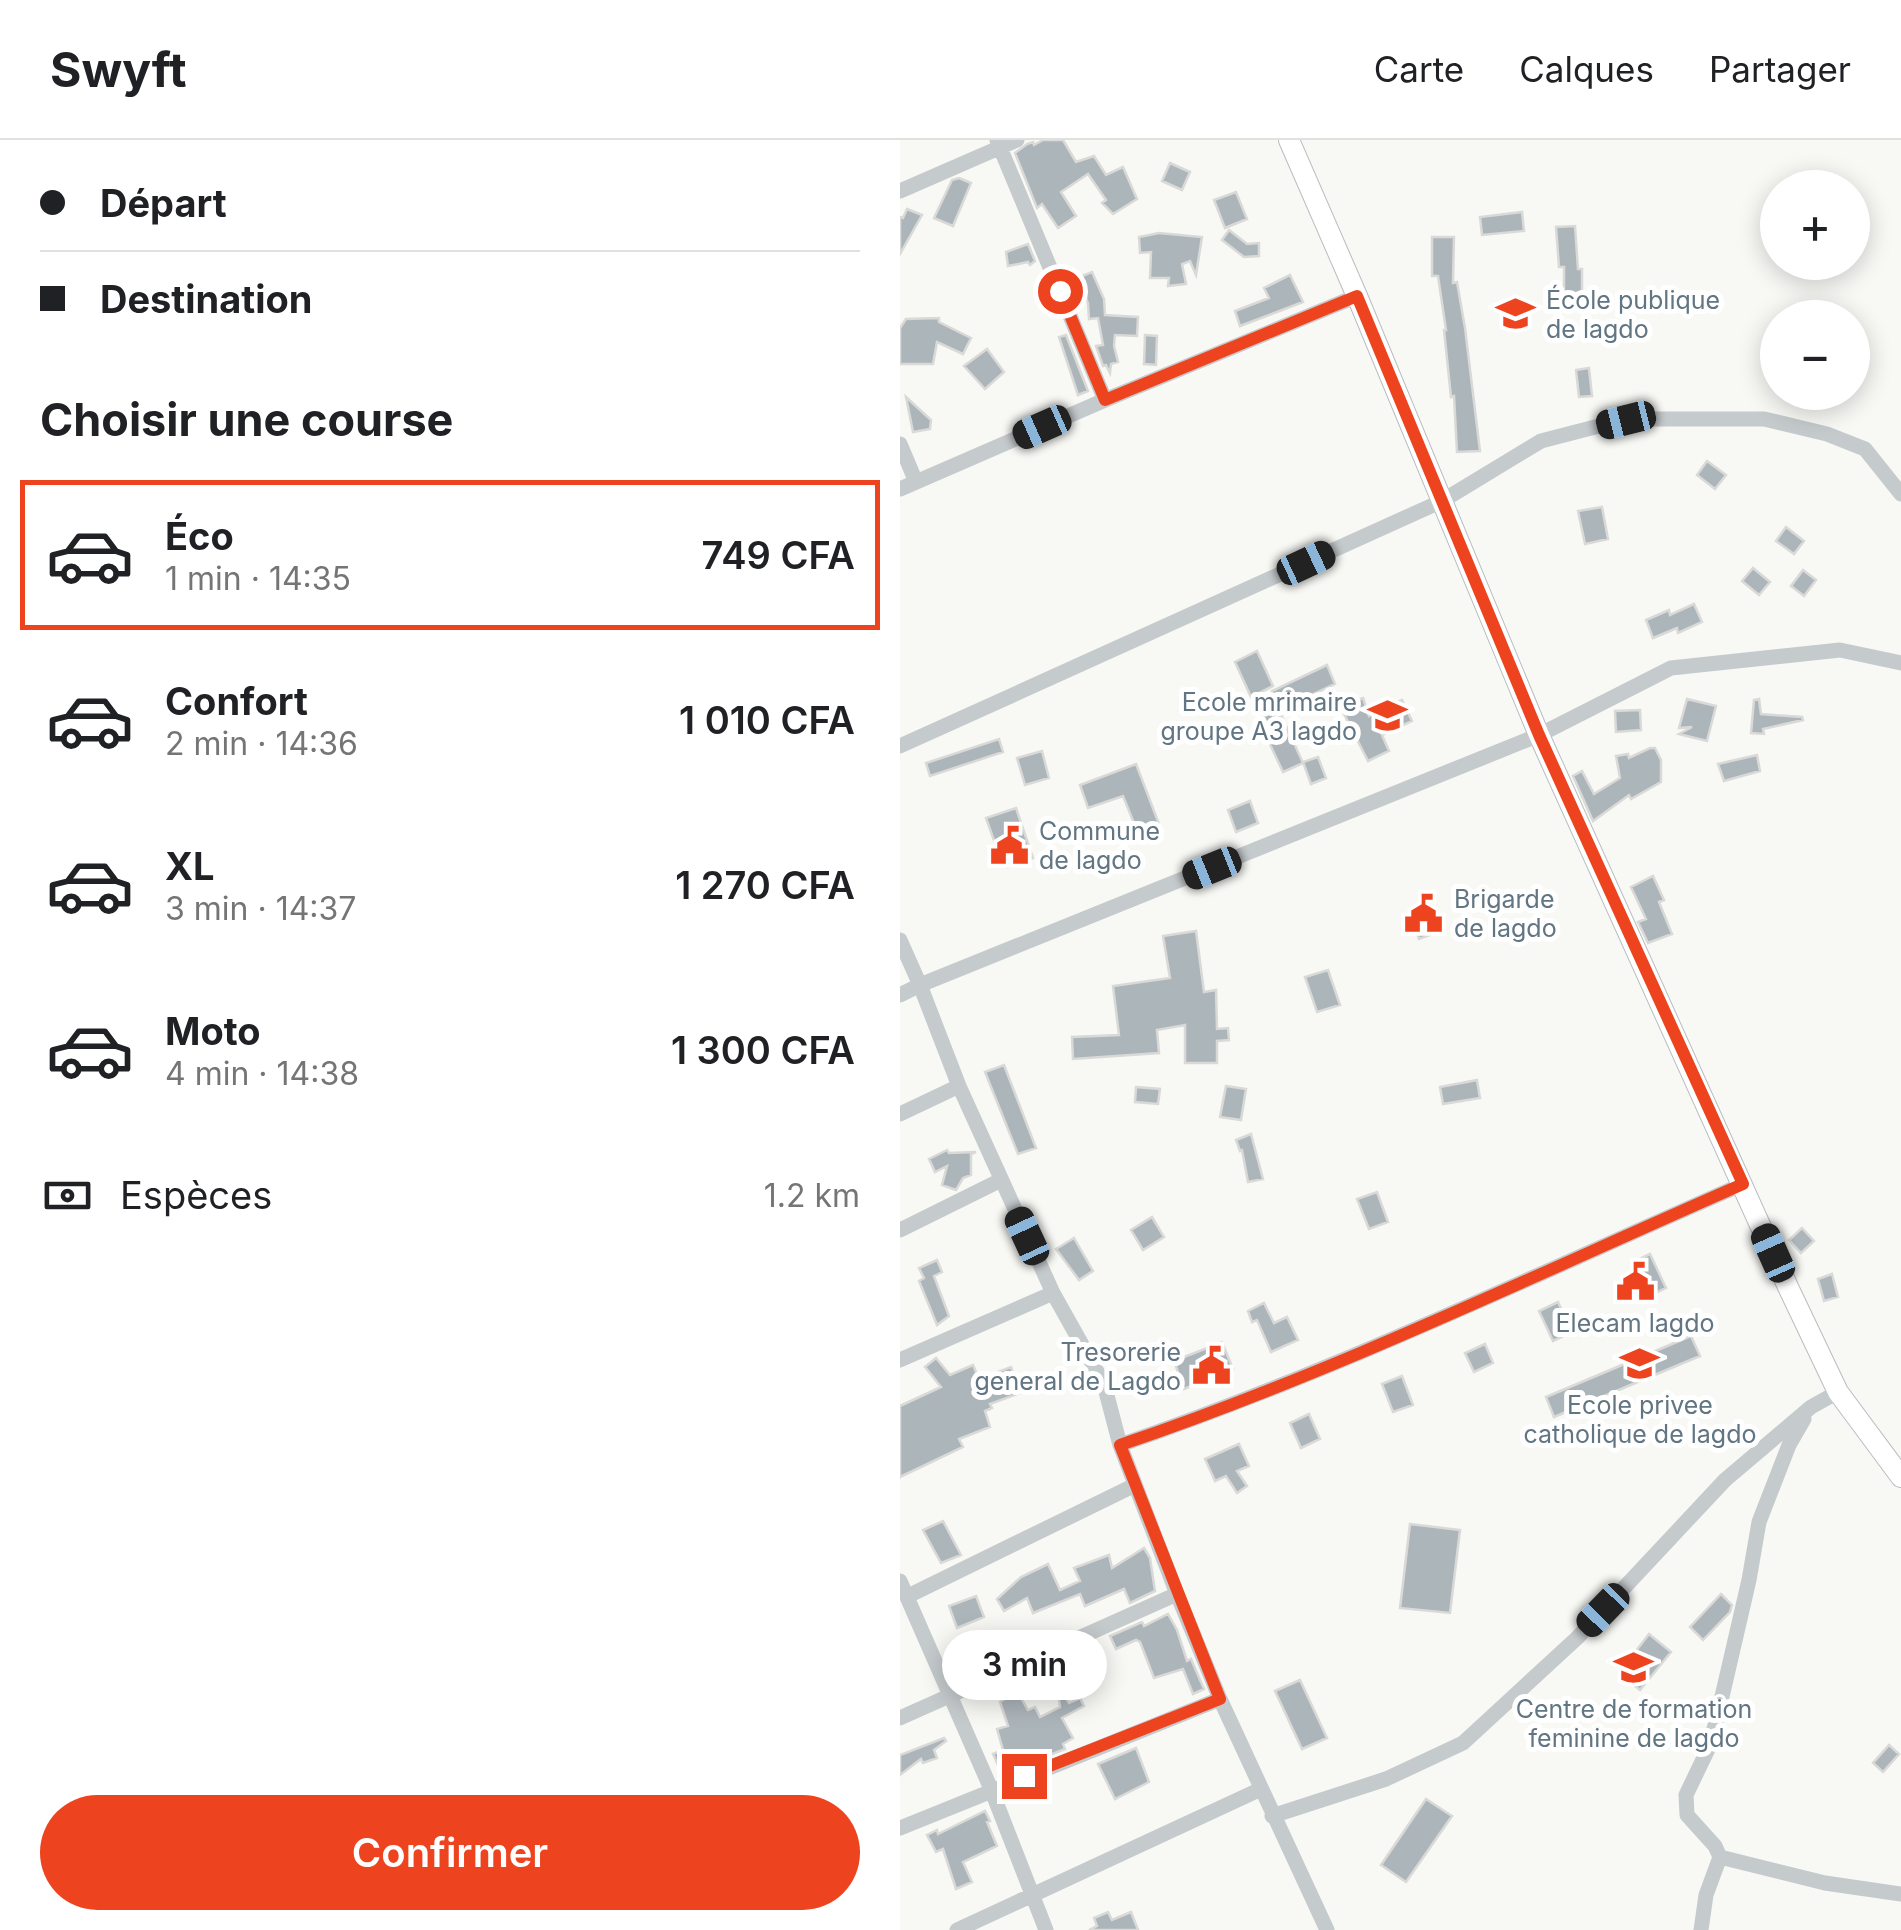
<!DOCTYPE html>
<html lang="fr">
<meta charset="utf-8">
<style>
body{margin:0;font-family:Inter,sans-serif;background:#f2f2f2;color:#202124;height:100vh;display:flex;flex-direction:column;font-size:38px;white-space:nowrap}
*{box-sizing:border-box;margin:0}
p{font-size:32px;color:#757577}
.icon{flex:none;width:55px;height:55px;fill:none;stroke:currentColor;stroke-width:2;stroke-linecap:round;stroke-linejoin:round}
.map{position:relative;flex:1;overflow:hidden}
.drawer{display:flex;flex-direction:column;background:#fff;width:900px}
.drawer>*{flex:none}
.top-card{display:grid;align-content:center;height:220px;padding:0 40px;background:#fff}
.buttons{position:absolute;left:860px;top:30px;display:grid;gap:20px}
.buttons a{display:grid;place-items:center;width:110px;height:110px;border-radius:50%;background:#fff;box-shadow:0 5px 25px #0003;font-size:50px}
.end{position:absolute;width:45px;height:45px;margin:-22px;border:12px solid #ed441f;background:#fff;box-shadow:0 0 0 5px #fff}
.from{border-radius:50%}
.bubble{position:absolute;height:70px;border-radius:35px;background:#fff;box-shadow:0 5px 25px #0003;font-size:32px;font-weight:600;line-height:70px;text-align:center}
.car{position:absolute;width:30px;height:60px;margin:-30px -15px;border-radius:12px;box-shadow:0 0 8px 2px #0007;background:linear-gradient(#222 24%,#8ab4d8 0 40%,#222 0 76%,#8ab4d8 0 86%,#222 0)}
.top-card b{display:flex;align-items:center;gap:35px;height:95px;font-size:38px}
.top-card b+b{border-top:2px solid #e0e0e0}
.top-card i{width:25px;height:25px;background:#202124}
ul{padding:0;list-style:none}
li{display:flex;align-items:center;gap:30px;height:150px;margin:0 20px 15px;padding:0 20px;border:5px solid transparent;border-radius:0px}
li div{flex:1}
li b{display:block;font-size:38px}
li em{font-style:normal;font-weight:600}
li.current{border-color:#ed441f}
li>.icon{width:90px;height:90px;stroke-width:1.5}
h2{padding:0 40px;font-size:45px;line-height:120px}
.pay{display:flex;align-items:center;gap:25px;height:110px;padding:0 40px;font-size:38px}
.pay p{margin-inline-start:auto}
.action{display:flex;gap:20px;margin-top:auto;padding:20px 40px}
.action a{flex:1;height:115px;border-radius:60px;background:#ed441f;color:#fff;font-size:40px;font-weight:600;line-height:115px;text-align:center}
header{display:flex;align-items:center;gap:60px;box-sizing:border-box;height:140px;padding:0 50px;background:#fff;border-bottom:2px solid #e0e0e0}
header strong{font-size:48px}
nav{display:flex;gap:55px;margin-inline-start:auto;font-size:35px}
main{display:flex;flex:1;min-height:0}
.map>svg:first-child{display:block}
.building{fill:#acb5ba;stroke:#d9d9d7;stroke-width:2.5}
.lines{fill:none;stroke-linecap:round;stroke-linejoin:round}
.major-casing{stroke:#b8bdc0;stroke-width:22}
.minor{stroke:#c5cacd;stroke-width:15}
.major{stroke:#fff;stroke-width:20}
.route{stroke:#ed441f;stroke-width:12}
.labels{text-anchor:middle;dominant-baseline:central;stroke-width:10;stroke-linejoin:round;paint-order:stroke}
.poi-label{font-size:25px;fill:#617582;stroke:#fff;text-anchor:start}
</style>
<header>
<strong>Swyft</strong>
<nav><a>Carte</a><a>Calques</a><a>Partager</a></nav>
</header>
<main>
<section class="drawer">
<div class="top-card">
<b><i class="from"></i>Départ</b>
<b><i></i>Destination</b>
</div>
<h2>Choisir une course</h2>
<ul>
<li class="current"><svg class="icon" aria-label="car" viewBox="0 0 24 24"><path d="M5 17H2v-5l4-1 3-4h7l3 4 3 1v5h-3M9 17h6M6 11h13"/><circle cx="7" cy="17" r="2"/><circle cx="17" cy="17" r="2"/></svg><div><b>Éco</b><p>1 min · 14:35</p></div><em>749 CFA</em></li>
<li><svg class="icon" aria-label="car" viewBox="0 0 24 24"><path d="M5 17H2v-5l4-1 3-4h7l3 4 3 1v5h-3M9 17h6M6 11h13"/><circle cx="7" cy="17" r="2"/><circle cx="17" cy="17" r="2"/></svg><div><b>Confort</b><p>2 min · 14:36</p></div><em>1 010 CFA</em></li>
<li><svg class="icon" aria-label="car" viewBox="0 0 24 24"><path d="M5 17H2v-5l4-1 3-4h7l3 4 3 1v5h-3M9 17h6M6 11h13"/><circle cx="7" cy="17" r="2"/><circle cx="17" cy="17" r="2"/></svg><div><b>XL</b><p>3 min · 14:37</p></div><em>1 270 CFA</em></li>
<li><svg class="icon" aria-label="car" viewBox="0 0 24 24"><path d="M5 17H2v-5l4-1 3-4h7l3 4 3 1v5h-3M9 17h6M6 11h13"/><circle cx="7" cy="17" r="2"/><circle cx="17" cy="17" r="2"/></svg><div><b>Moto</b><p>4 min · 14:38</p></div><em>1 300 CFA</em></li>
</ul>
<div class="pay"><svg class="icon" aria-label="cash" viewBox="0 0 24 24"><path d="M3 7h18v10H3z"/><circle cx="12" cy="12" r="2"/></svg>Espèces<p>1.2 km</p></div>
<div class="action"><a>Confirmer</a></div>
</section>
<div class="map">
<svg width="1001" height="1790" viewBox="0 0 1001 1790">
<rect width="100%" height="100%" fill="#f8f8f5"/>
<path class="building" d="M143,0H163L176,22L194,16L206,35L223,27L237,59L213,74L202,63L206,60L188,34L161,52L176,76L158,88L142,64L137,68L115,13L127,4L133,2L134,5Z
M270,23L290,32L282,50L262,41Z
M59,38L71,43L53,86L34,78L52,40Z
M336,52L347,79L325,88L314,60Z
M7,69L22,75L0,114V77L3,78Z
M622,72L624,91L582,95L580,77Z
M675,86L678,129H682V168H664V127H659L656,87Z
M329,90L347,104L359,103V116L344,117L322,100Z
M259,93L302,97L296,135L290,121L282,124L286,144L268,146L269,138H250L251,112L240,113L239,97Z
M532,97H554L553,143L557,142L565,188L580,311L557,312L554,256L551,257L544,190H546L538,136H532Z
M128,104L135,121L130,125L128,122L108,126L106,112Z
M192,132L204,159L205,175L238,177L237,196L215,195L214,206L218,222L211,224L210,233L206,225L203,226L196,206L203,205L198,178L189,179L188,163L177,138Z
M390,135L403,162L340,186L335,171L369,158L364,148Z
M39,178V182L71,198L63,214L37,202L33,224H0V188L6,179Z
M166,195L188,251L178,255L159,197Z
M245,195L257,196L256,225L244,224Z
M87,209L104,232L85,249L64,226Z
M689,228L692,256L679,257L676,230Z
M6,257L31,280L30,289L13,292Z
M807,321L826,335L815,349L797,335Z
M702,367L708,399L685,404L678,371Z
M886,387L904,401L894,414L876,401Z
M853,428L870,442L859,455L842,441Z
M903,430L916,440L904,456L891,446Z
M794,464L802,482L778,493L777,488L753,498L746,480L769,470L770,475Z
M357,511L373,546L351,557L335,522Z
M427,525L435,544L380,570L372,551Z
M463,558L469,576L502,560L512,581L482,595L489,611L468,621L440,566Z
M787,559L816,566L807,601L779,594L792,587L779,588Z
M859,559L861,574L902,577L903,580L863,589L864,594L851,593L854,560Z
M379,570L403,623L383,632L358,579Z
M740,570L741,590L716,592L715,571Z
M99,599L103,612L30,636L26,623Z
M750,608H755L761,620V642L731,659L729,655L693,681L673,636L682,631L694,654L720,638L716,616L728,614L729,618Z
M142,611L149,638L125,645L117,618Z
M857,615L860,631L824,641L818,624Z
M418,617L426,638L411,644L403,622Z
M236,624L259,684L238,693L223,656L188,668L180,645Z
M350,661L358,683L336,692L328,670Z
M116,668L133,718L108,727L101,707L97,709L86,678Z
M753,736L764,760L759,762L772,794L748,803L738,782L746,779L731,747Z
M532,765L541,791L519,799L510,773Z
M296,791L304,852L316,850L317,889L328,888L329,900L317,901V923H285V885L257,890L259,913L173,919L172,897L219,895L213,846L270,838L263,796Z
M428,830L440,865L417,872L405,837Z
M104,925L136,1008L118,1014L85,932Z
M577,940L580,958L543,964L540,947Z
M326,946L346,949L341,980L320,977Z
M236,947L260,949L258,964L235,962Z
M351,994L363,1039L348,1042L342,1010L340,1011L336,1000Z
M47,1010L49,1013L76,1012L71,1014V1035L63,1038L56,1050L42,1045L47,1026L35,1032L29,1019Z
M477,1052L488,1082L469,1089L457,1059Z
M252,1077L264,1097L243,1110L231,1090Z
M902,1088L914,1101L901,1113L889,1100Z
M174,1098L193,1131L179,1140L156,1109Z
M750,1114L766,1148L747,1157L731,1123Z
M37,1120L42,1132L34,1136L49,1176L37,1185L19,1141L24,1138L19,1128Z
M932,1134L938,1157L924,1161L918,1139Z
M658,1162L672,1192L653,1201L639,1171Z
M364,1163L374,1183L387,1177L398,1200L371,1212L357,1180L352,1182L348,1171Z
M791,1196L800,1216L654,1277L646,1257Z
M322,1202L333,1229L284,1249L274,1221Z
M585,1204L593,1223L574,1232L565,1213Z
M36,1218L50,1235L73,1225L79,1239L111,1227L120,1253L90,1264L92,1268L85,1271L90,1287L59,1299L63,1307L0,1337V1266L41,1247L25,1227Z
M502,1236L513,1265L493,1272L482,1244Z
M409,1274L420,1299L401,1308L390,1283Z
M339,1304L349,1326L337,1331L347,1346L337,1353L326,1336L315,1341L305,1319Z
M43,1381L61,1415L41,1423L23,1390Z
M510,1384L560,1390L550,1473L500,1468Z
M244,1408L250,1418L255,1451L230,1463L224,1449L185,1466L180,1454L133,1473L127,1458L104,1471L97,1459L121,1437L148,1424L160,1450L180,1441L174,1428L209,1415L212,1428Z
M821,1454L832,1465L830,1472L803,1500L790,1487Z
M76,1456L84,1477L57,1488L49,1466Z
M268,1474L277,1490L287,1521L291,1519L304,1549L293,1554L283,1529L254,1538L240,1502L236,1500L216,1509L210,1496L242,1482L244,1486Z
M749,1494L771,1512L740,1550L719,1533Z
M400,1540L427,1598L402,1609L375,1551Z
M157,1543L169,1563L180,1558L184,1566L162,1578L173,1598L163,1604L165,1609L102,1634L93,1614L103,1610L97,1589L108,1586L100,1562L117,1551L128,1570L135,1567L140,1577L160,1567Z
M44,1598L46,1601L34,1610L37,1618L23,1623L21,1619L0,1635V1615Z
M989,1605L999,1614L983,1632L973,1623Z
M236,1608L249,1642L215,1659L198,1624Z
M526,1659L552,1676L506,1742L481,1725Z
M85,1671L90,1681L87,1682L97,1706L63,1722L72,1742L56,1749L43,1709L36,1712L27,1695L37,1690L38,1694Z
M208,1772L212,1780L231,1772L238,1790H189L197,1786L194,1778Z"/>
<g class="lines">
<defs>
<path id="major" d="M389,0L457,156L639,595L888,1147L938,1252L1001,1337"/>
</defs>
<use href="#major" class="major-casing"/>
<path class="minor" d="M97,0L205,260
M0,51L117,0
M0,304L16,342
M0,349L205,260L457,156
M0,606L542,361L641,301L726,279H864L927,294L965,309L1001,354
M0,800L20,845L639,595L771,528L940,510L1001,523
M0,855L20,845L59,946L153,1153L204,1244L220,1305L277,1454L320,1559L427,1790
M0,974L59,946
M0,1090L101,1040
M0,1220L153,1153
M220,1305C433,1232 637,1134 843,1044
M0,1441L91,1649L146,1790
M8,1456L235,1345
M0,1578L277,1454
M372,1676L486,1639L563,1603L677,1498L825,1340L911,1267L938,1252
M0,1688L320,1559
M820,1717L925,1743L1001,1754
M57,1790L361,1649
M801,1790L806,1755L820,1717L815,1706L787,1675L786,1655L809,1607L818,1574L849,1440L859,1382L889,1305L904,1279"/>
<use href="#major" class="major"/>
</g>
<g class="lines">
<path class="route" d="M124,1636L320,1559L220,1305C433,1233 637,1134 843,1044L639,595L457,156L205,260L160,151"/>
</g>
<defs>
<symbol id="school-bare" viewBox="-9 -9 18 18"><path d="M0-5L7-2L0 1L-7-2ZM-4 1L0 2.5L4 1V4Q0 6-4 4Z" fill="#ed441f" stroke="#fff" stroke-width="2.5" paint-order="stroke"/></symbol>
<symbol id="civic-bare" viewBox="-9 -9 18 18"><path d="M-.6-6.5H3V-4.5H.6V-3L4-1V1h2V6H-6V1h2V-1L-.6-3ZM-1.2 2.5V6h2.4V2.5Z" fill="#ed441f" stroke="#fff" stroke-width="2.5" paint-order="stroke"/></symbol>
<symbol id="university-bare" viewBox="-9 -9 18 18"><path d="M0-5L7-2L0 1L-7-2ZM-4 1L0 2.5L4 1V4Q0 6-4 4Z" fill="#ed441f" stroke="#fff" stroke-width="2.5" paint-order="stroke"/></symbol>
</defs>
<g fill-rule="evenodd">
<use href="#school-bare" x="588" y="146" width="55" height="55"/>
<use href="#school-bare" x="460" y="548" width="55" height="55"/>
<use href="#civic-bare" x="82" y="678" width="55" height="55"/>
<use href="#civic-bare" x="496" y="746" width="55" height="55"/>
<use href="#civic-bare" x="708" y="1114" width="55" height="55"/>
<use href="#school-bare" x="712" y="1196" width="55" height="55"/>
<use href="#civic-bare" x="284" y="1198" width="55" height="55"/>
<use href="#university-bare" x="706" y="1500" width="55" height="55"/>
</g>
<g class="labels">
<g class="poi-label">
<text x="646" y="160">École publique<tspan x="646" dy="29">de lagdo</tspan></text>
<text x="457" y="562" text-anchor="end">Ecole mrimaire<tspan x="457" dy="29">groupe A3 lagdo</tspan></text>
<text x="139" y="691">Commune<tspan x="139" dy="29">de lagdo</tspan></text>
<text x="554" y="759">Brigarde<tspan x="554" dy="29">de lagdo</tspan></text>
<text x="735" y="1183" text-anchor="middle">Elecam lagdo</text>
<text x="281" y="1212" text-anchor="end">Tresorerie<tspan x="281" dy="29">general de Lagdo</tspan></text>
<text x="740" y="1265" text-anchor="middle">Ecole privee<tspan x="740" dy="29">catholique de lagdo</tspan></text>
<text x="734" y="1569" text-anchor="middle">Centre de formation<tspan x="734" dy="29">feminine de lagdo</tspan></text>
</g>
</g>
</svg>
<div class="buttons">
<a>+</a>
<a>−</a>
</div>
<i class="end from" style="left:160px;top:151px"></i>
<i class="end" style="left:124px;top:1636px"></i>
<div class="bubble" style="left:42px;top:1490px;width:165px">3 min</div>
<i class="car" style="left:726px;top:280px;rotate:256deg"></i>
<i class="car" style="left:142px;top:287px;rotate:246deg"></i>
<i class="car" style="left:406px;top:423px;rotate:65deg"></i>
<i class="car" style="left:312px;top:728px;rotate:248deg"></i>
<i class="car" style="left:127px;top:1096px;rotate:335deg"></i>
<i class="car" style="left:873px;top:1113px;rotate:336deg"></i>
<i class="car" style="left:703px;top:1470px;rotate:224deg"></i>
</div>
</main>
